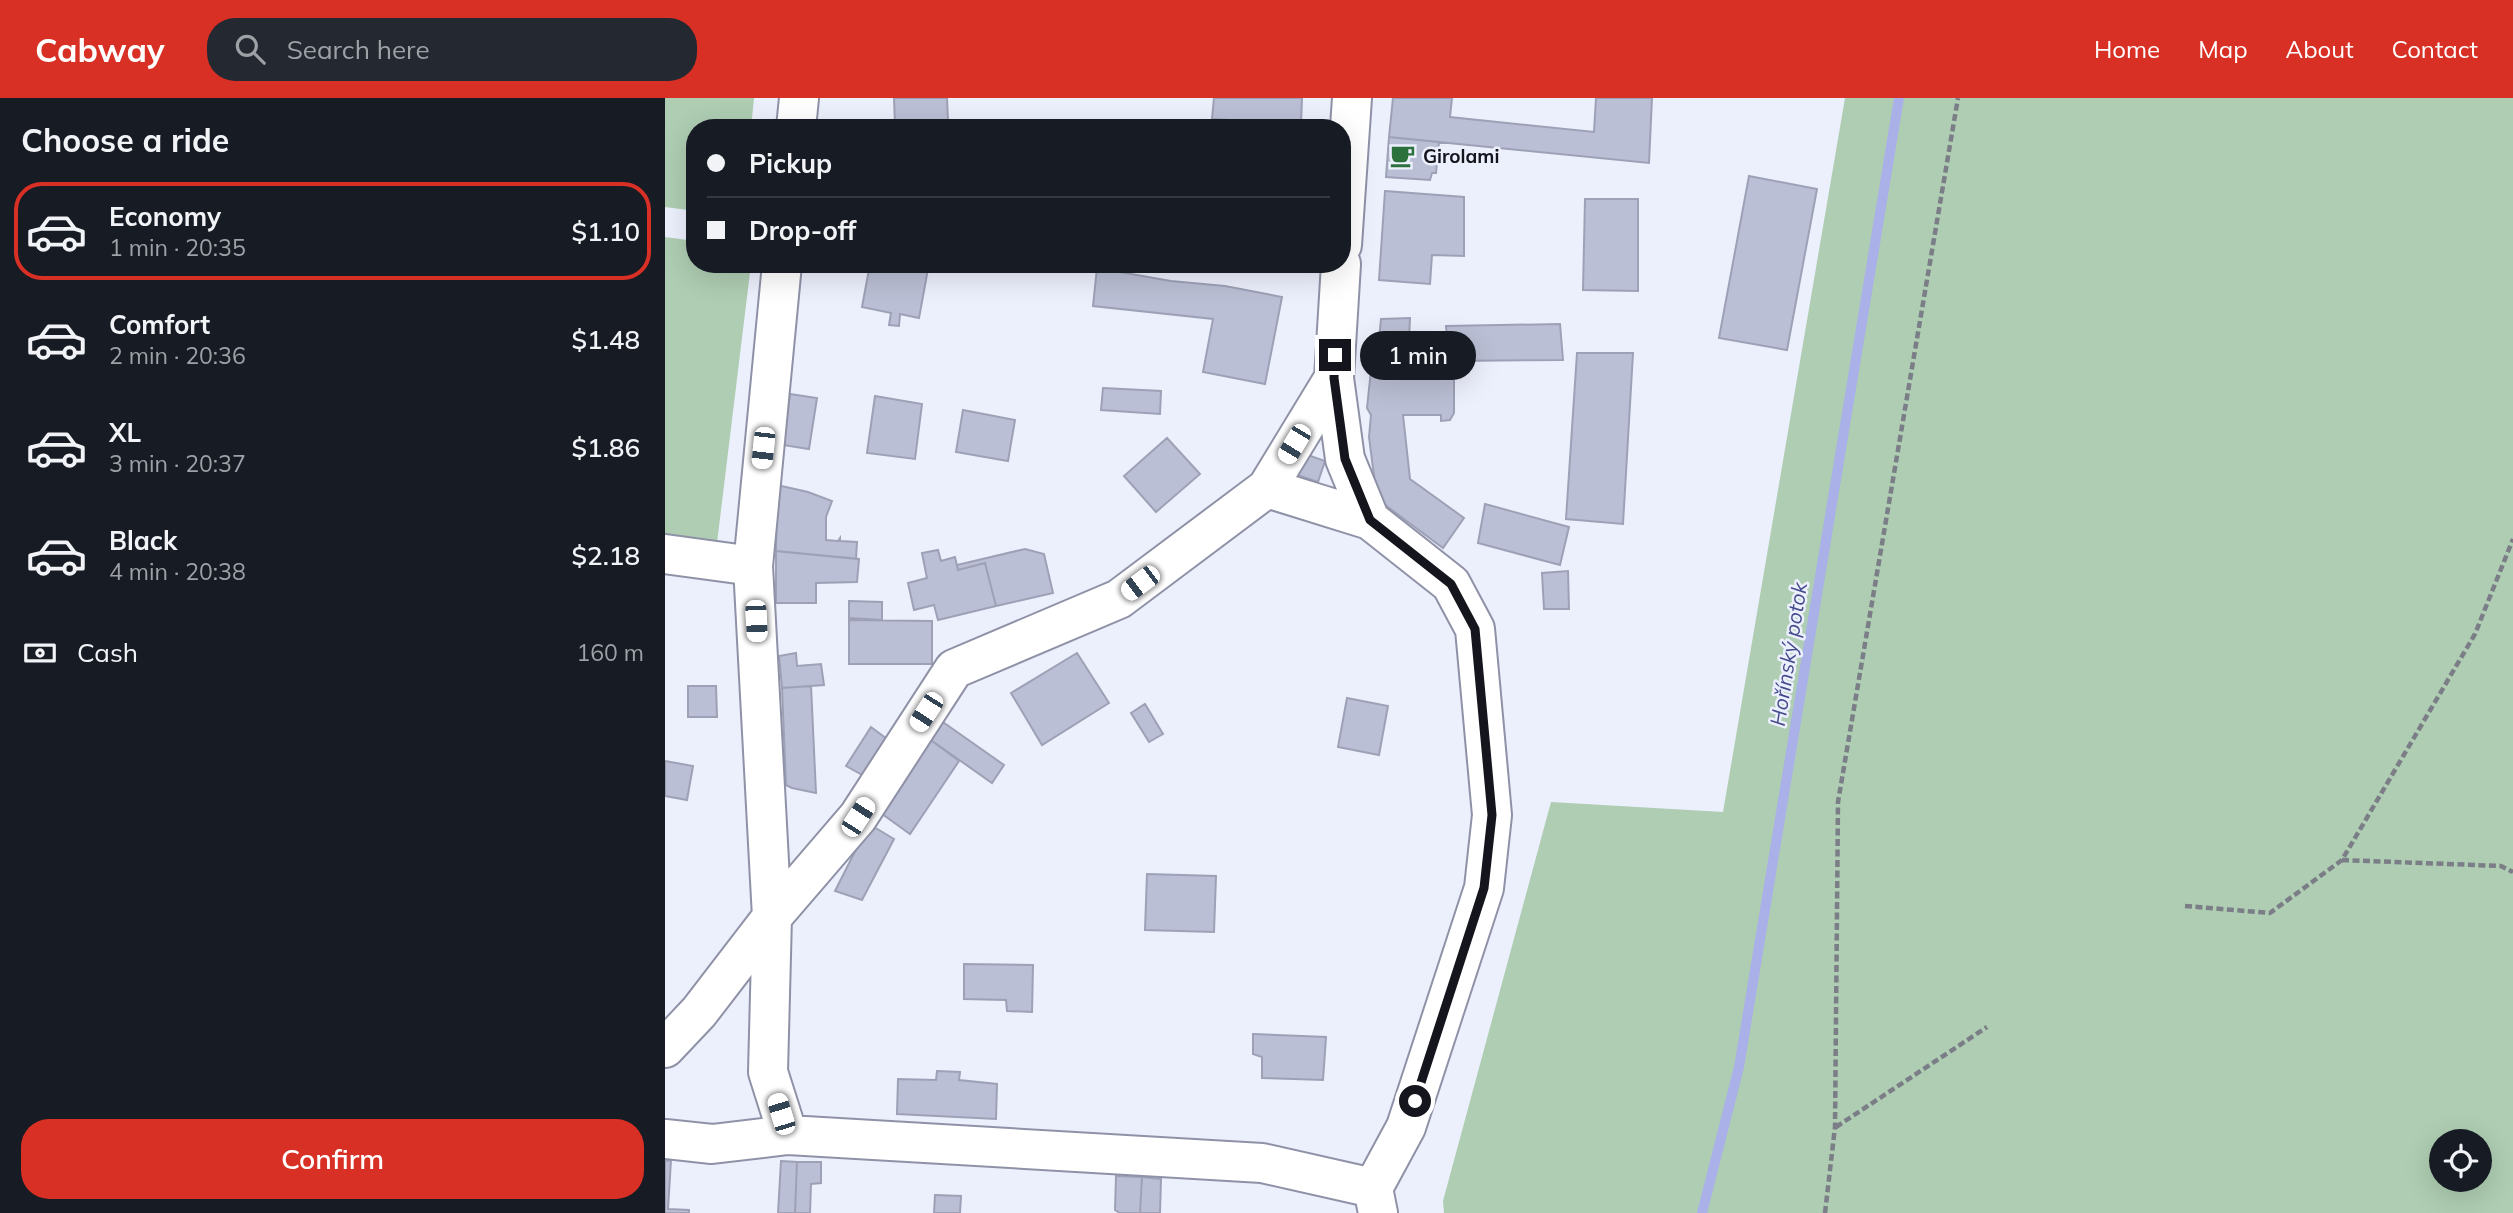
<!DOCTYPE html>
<meta charset="utf-8">
<style>
body{margin:0;font-family:Mulish,sans-serif;background:#242831;color:#f1f3f6;height:100vh;display:flex;flex-direction:column;font-size:26px;white-space:nowrap}
*{box-sizing:border-box;margin:0}
p{font-size:23px;color:#9ea1a6}
.icon{flex:none;width:38px;height:38px;fill:none;stroke:currentColor;stroke-width:2;stroke-linecap:round;stroke-linejoin:round}
.map{position:relative;flex:1;overflow:hidden}
.sheet{display:flex;flex-direction:column;background:#171b24;width:665px}
.sheet>*{flex:none}
.guide{position:absolute;left:21px;top:21px;width:665px;height:154px;border-radius:28px;box-shadow:0 7px 28px #0002;display:grid;align-content:center;height:154px;padding:0 21px;background:#171b24}
.buttons{position:absolute;left:1764px;top:1031px;display:grid;gap:14px}
.buttons a{display:grid;place-items:center;width:63px;height:63px;border-radius:50%;background:#171b24;box-shadow:0 7px 28px #0002;font-size:35px}
.end{position:absolute;width:32px;height:32px;margin:-16px;border:9px solid #14151d;background:#fff;box-shadow:0 0 0 4px #fff}
.from{border-radius:50%}
.bubble{position:absolute;height:49px;border-radius:24px;background:#171b24;box-shadow:0 7px 28px #0002;font-size:23px;font-weight:600;line-height:49px;text-align:center}
.car{position:absolute;width:21px;height:42px;margin:-21px -10px;border-radius:9px;box-shadow:0 0 5px 2px #0007;background:linear-gradient(#fff 24%,#345 0 40%,#fff 0 76%,#345 0 86%,#fff 0)}
.guide b{display:flex;align-items:center;gap:24px;height:66px;font-size:26px}
.guide b+b{border-top:2px solid #363941}
.guide i{width:18px;height:18px;background:#f1f3f6}
ul{padding:0;list-style:none}
li{display:flex;align-items:center;gap:21px;height:98px;margin:0 14px 10px;padding:0 7px;border:4px solid transparent;border-radius:28px}
li div{flex:1}
li b{display:block;font-size:26px}
li em{font-style:normal;font-weight:600}
li.active{border-color:#d93025}
li>.icon{width:63px;height:63px;stroke-width:1.5}
h2{padding:0 21px;font-size:32px;line-height:84px}
.pay{display:flex;align-items:center;gap:18px;height:77px;padding:0 21px;font-size:26px}
.pay p{margin-inline-start:auto}
.action{display:flex;gap:14px;margin-top:auto;padding:14px 21px}
.action a{flex:1;height:80px;border-radius:28px;background:#d93025;color:#fff;font-size:28px;font-weight:600;line-height:80px;text-align:center}
header{display:flex;align-items:center;gap:42px;box-sizing:border-box;height:98px;padding:0 35px;background:#d93025;color:#fff}
header strong{font-size:33px}
nav{display:flex;gap:38px;margin-inline-start:auto;font-size:24px}
.search{width:490px;height:63px;background:#242831;display:flex;align-items:center;gap:18px;box-sizing:border-box;padding:0 24px;border-radius:28px;color:#9ea1a6;font-size:26px}
main{display:flex;flex:1;min-height:0}
.map>svg:first-child{display:block}
.green{fill:#aecdb2;fill-rule:evenodd}
.lines{fill:none;stroke-linecap:round;stroke-linejoin:round}
.stream{stroke:#a9b1e8;stroke-width:10}
.building{fill:#bbbfd5;stroke:#9ea1b6;stroke-width:2}
.minor-casing{stroke:#8f92a7;stroke-width:42}
.path{stroke:#7b7d87;stroke-width:4.5;stroke-dasharray:7 3.5;stroke-linecap:butt}
.minor{stroke:#fff;stroke-width:38}
.route{stroke:#14151d;stroke-width:9}
.labels{text-anchor:middle;dominant-baseline:central;stroke-width:5;stroke-linejoin:round;paint-order:stroke}
.poi-label{font-size:19px;font-weight:bold;fill:#14151d;stroke:#eceffc;text-anchor:start}
.water-label{font-size:21px;font-style:italic;fill:#454a8d;stroke:#eceffc}
</style>
<header>
<strong>Cabway</strong>
<div class="search"><svg class="icon" aria-label="search" viewBox="0 0 24 24"><circle cx="10" cy="10" r="6"/><path d="M15 15l6 6"/></svg>Search here</div>
<nav><a>Home</a><a>Map</a><a>About</a><a>Contact</a></nav>
</header>
<main>
<section class="sheet">
<h2>Choose a ride</h2>
<ul>
<li class="active"><svg class="icon" aria-label="car" viewBox="0 0 24 24"><path d="M5 17H2v-5l4-1 3-4h7l3 4 3 1v5h-3M9 17h6M6 11h13"/><circle cx="7" cy="17" r="2"/><circle cx="17" cy="17" r="2"/></svg><div><b>Economy</b><p>1 min · 20:35</p></div><em>$1.10</em></li>
<li><svg class="icon" aria-label="car" viewBox="0 0 24 24"><path d="M5 17H2v-5l4-1 3-4h7l3 4 3 1v5h-3M9 17h6M6 11h13"/><circle cx="7" cy="17" r="2"/><circle cx="17" cy="17" r="2"/></svg><div><b>Comfort</b><p>2 min · 20:36</p></div><em>$1.48</em></li>
<li><svg class="icon" aria-label="car" viewBox="0 0 24 24"><path d="M5 17H2v-5l4-1 3-4h7l3 4 3 1v5h-3M9 17h6M6 11h13"/><circle cx="7" cy="17" r="2"/><circle cx="17" cy="17" r="2"/></svg><div><b>XL</b><p>3 min · 20:37</p></div><em>$1.86</em></li>
<li><svg class="icon" aria-label="car" viewBox="0 0 24 24"><path d="M5 17H2v-5l4-1 3-4h7l3 4 3 1v5h-3M9 17h6M6 11h13"/><circle cx="7" cy="17" r="2"/><circle cx="17" cy="17" r="2"/></svg><div><b>Black</b><p>4 min · 20:38</p></div><em>$2.18</em></li>
</ul>
<div class="pay"><svg class="icon" aria-label="cash" viewBox="0 0 24 24"><path d="M3 7h18v10H3z"/><circle cx="12" cy="12" r="2"/></svg>Cash<p>160 m</p></div>
<div class="action"><a>Confirm</a></div>
</section>
<div class="map">
<svg width="1848" height="1115" viewBox="0 0 1848 1115">
<rect width="100%" height="100%" fill="#eceffc"/>
<path class="green" d="M0,0H89L86,30H30V113L0,109Z
M1180,0H1848V1115H779L778,1103L886,704L1058,714ZM1815,1043V1082H1776V1043Z
M0,139L30,143V166H86L52,445L0,437Z"/>
<g class="lines">
<path class="stream" d="M1037,1115L1074,969L1234,0"/>
</g>
<path class="building" d="M229,0H282L283,23L230,26Z
M549,0H637L636,26L547,21Z
M728,0H787L785,19L929,34L931,0H987L984,65L724,39Z
M277,23V30H224V27Z
M724,39L774,44L771,75H767L765,82L721,79Z
M1084,78L1152,91L1122,252L1054,240Z
M720,93L799,99V158L767,157L765,186L714,182Z
M920,101H973V193L918,192Z
M205,166H238L263,171L254,220L235,216L234,228L224,227L226,215L197,209Z
M432,170L506,183L560,188L617,199L600,286L538,274L548,221L428,208Z
M745,220L743,263H712L716,221Z
M895,226L898,262L784,263L781,228Z
M912,255H968L958,426L901,421Z
M707,263H789V315L785,322L776,323V317H738L745,381L799,420L778,450L712,401L704,339L706,317L702,310Z
M438,290L496,293L495,316L436,312Z
M125,296L152,300L144,351L118,347Z
M210,298L257,306L250,361L202,355Z
M298,312L350,322L343,363L291,354Z
M502,340L535,376L491,414L459,378Z
M640,356L660,363L653,384L632,377Z
M112,387L143,394L167,403L161,419V442L173,443L175,440V443L192,444L191,461L111,453Z
M820,406L904,429L895,467L813,445Z
M360,451L379,456L388,495L331,508L320,465L293,472L292,467Z
M273,452L276,463L290,459L293,472L320,465L331,508L273,522L269,507L249,512L243,485L262,480L257,455Z
M111,453L194,461L192,484L151,485V505H111Z
M903,473L904,511H879L877,475Z
M184,503L217,504V522L184,520Z
M184,522L267,523V566H184Z
M131,555L132,568L156,566L159,587L117,590L114,558Z
M412,555L444,605L377,647L346,595Z
M23,588H51L52,619H23Z
M146,588L151,695L127,690L121,687L117,590Z
M682,600L723,608L714,657L673,649Z
M480,606L498,636L484,644L466,615Z
M275,622L339,667L327,685L263,640Z
M206,629L222,641L199,678L181,668Z
M263,640L294,663L245,736L213,713Z
M0,663L28,668L22,702L0,698Z
M204,726L229,741L197,802L170,793Z
M482,776L551,778L549,834L480,832Z
M299,866L368,867L367,914L342,913L341,902L299,901Z
M588,936L661,939L658,982L597,980V959L588,956Z
M272,973L295,974L294,982L332,986L331,1021L232,1016L233,981L271,982Z
M6,1062L3,1111L24,1112V1115H0V1063Z
M116,1063L132,1064L130,1115H113Z
M132,1064H156V1085L146,1086L145,1115H130Z
M451,1078L477,1079L475,1115H455L450,1112Z
M477,1079L496,1081L495,1115H475Z
M270,1097L296,1098L295,1115H269Z"/>
<g class="lines">
<defs>
<path id="minor" d="M131,30L134,0
M677,147L687,0
M117,166L88,468L107,819L103,974L123,1037
M676,166L669,280L680,361L705,422
M602,390L705,422L786,486L810,531L827,717L819,790L741,1029L708,1090L713,1115
M0,456L88,468
M0,950L34,914L107,819L193,719L289,571L454,501L602,390L669,280
M0,1041L47,1046L123,1037L597,1065L708,1090"/>
</defs>
<use href="#minor" class="minor-casing"/>
<path class="path" d="M1677,762L1836,768L1848,774
M1520,808L1605,815L1677,762L1810,536L1848,441
M1171,1029L1322,929
M1160,1115L1170,1029L1173,704L1293,0"/>
<use href="#minor" class="minor"/>
</g>
<g class="lines">
<path class="route" d="M670,257L669,280L680,361L705,422L786,486L810,531L827,717L819,790L750,1003"/>
</g>
<defs>
<symbol id="cafe-bare" viewBox="-9 -9 18 18"><path d="M-5.5-4.5H6V0H3Q3 3.5 0 3.5H-2.5Q-5.5 3.5-5.5 0ZM3-3.2v2h1.7v-2ZM-6 4.5H4V6H-6Z" fill="#2c703b" stroke="#eceffc" stroke-width="2.5" paint-order="stroke"/></symbol>
</defs>
<g fill-rule="evenodd">
<use href="#cafe-bare" x="720" y="40" width="35" height="35"/>
</g>
<g class="labels">
<g class="poi-label">
<text x="758" y="58">Girolami</text>
</g>
<g class="water-label">
<text transform="translate(1123 556) rotate(-81)">Hořínský potok</text>
</g>
</g>
</svg>
<div class="buttons">
<a><svg class="icon" aria-label="locate" viewBox="0 0 24 24"><circle cx="12" cy="12" r="6"/><path d="M12 2v4M12 18v4M2 12h4M18 12h4"/></svg></a>
</div>
<i class="end from" style="left:750px;top:1003px"></i>
<i class="end" style="left:670px;top:257px"></i>
<div class="bubble" style="left:695px;top:233px;width:116px">1 min</div>
<i class="car" style="left:629px;top:346px;rotate:211deg"></i>
<i class="car" style="left:98px;top:350px;rotate:186deg"></i>
<i class="car" style="left:475px;top:485px;rotate:233deg"></i>
<i class="car" style="left:91px;top:523px;rotate:177deg"></i>
<i class="car" style="left:261px;top:614px;rotate:213deg"></i>
<i class="car" style="left:193px;top:719px;rotate:33deg"></i>
<i class="car" style="left:116px;top:1016px;rotate:343deg"></i>
<div class="guide">
<b><i class="from"></i>Pickup</b>
<b><i></i>Drop-off</b>
</div>
</div>
</main>
